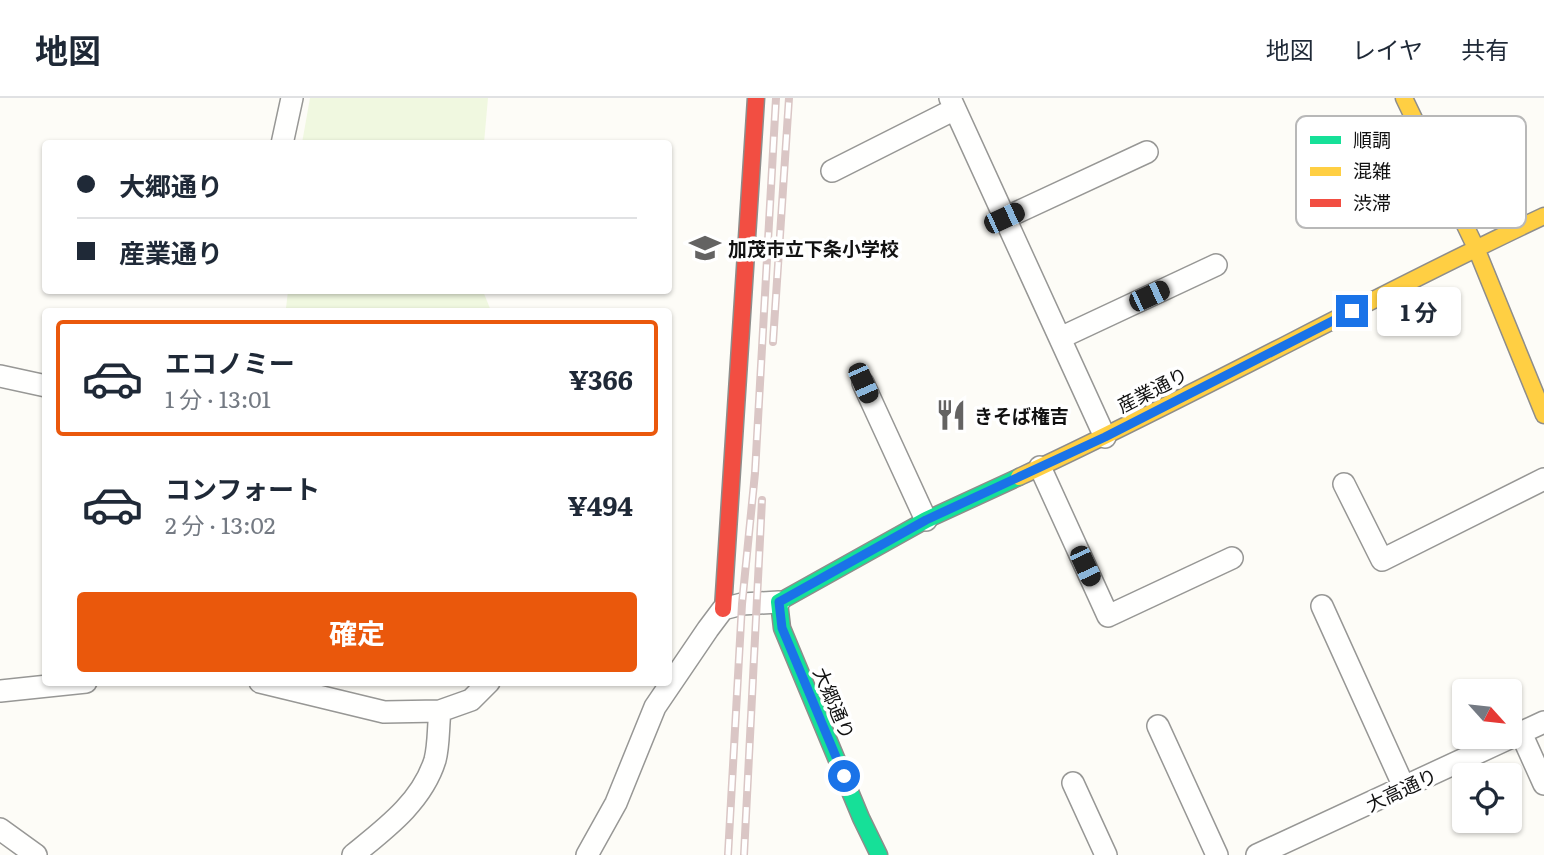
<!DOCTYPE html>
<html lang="ja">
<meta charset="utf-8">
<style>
body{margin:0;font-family:Literata,"Noto Sans JP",serif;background:#f6f6f7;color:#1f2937;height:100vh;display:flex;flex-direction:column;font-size:26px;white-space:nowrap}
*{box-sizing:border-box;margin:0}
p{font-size:23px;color:#747a83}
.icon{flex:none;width:38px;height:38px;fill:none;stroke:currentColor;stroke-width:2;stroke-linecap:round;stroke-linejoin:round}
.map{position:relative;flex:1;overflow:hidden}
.details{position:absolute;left:42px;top:210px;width:630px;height:378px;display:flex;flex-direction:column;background:#fff;border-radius:7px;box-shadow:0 2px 5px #0004}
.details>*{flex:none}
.guide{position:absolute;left:42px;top:42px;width:630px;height:154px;border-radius:7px;box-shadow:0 2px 5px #0004;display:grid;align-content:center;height:154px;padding:0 35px;background:#fff}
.needle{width:46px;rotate:117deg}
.buttons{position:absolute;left:1452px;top:581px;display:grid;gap:14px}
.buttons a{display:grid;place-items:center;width:70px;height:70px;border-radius:7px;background:#fff;box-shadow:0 2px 5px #0004;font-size:35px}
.end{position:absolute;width:32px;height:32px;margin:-16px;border:9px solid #1a73e8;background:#fff;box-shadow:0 0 0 4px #fff}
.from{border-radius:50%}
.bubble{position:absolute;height:49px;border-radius:7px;background:#fff;box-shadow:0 2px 5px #0004;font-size:23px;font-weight:700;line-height:49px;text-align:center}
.car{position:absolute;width:21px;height:42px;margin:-21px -10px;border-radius:9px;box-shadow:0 0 5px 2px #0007;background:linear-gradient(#222 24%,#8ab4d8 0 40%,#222 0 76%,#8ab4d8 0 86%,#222 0)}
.guide b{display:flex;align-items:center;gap:24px;height:66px;font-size:26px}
.guide b+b{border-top:2px solid #e0e1e3}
.guide i{width:18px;height:18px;background:#1f2937}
ul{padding:12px 0 0;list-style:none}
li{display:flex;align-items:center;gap:21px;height:116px;margin:0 14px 10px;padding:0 21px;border:4px solid transparent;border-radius:7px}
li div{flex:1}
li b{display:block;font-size:26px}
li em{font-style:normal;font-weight:700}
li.current{border-color:#ea580c}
li>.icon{width:63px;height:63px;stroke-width:1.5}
.cta{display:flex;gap:14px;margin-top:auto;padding:14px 35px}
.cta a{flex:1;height:80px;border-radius:7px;background:#ea580c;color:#fff;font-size:28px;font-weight:700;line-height:80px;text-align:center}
header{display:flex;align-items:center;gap:42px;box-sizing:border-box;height:98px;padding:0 35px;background:#fff;border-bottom:2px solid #e0e1e3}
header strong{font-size:33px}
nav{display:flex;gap:38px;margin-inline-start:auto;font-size:24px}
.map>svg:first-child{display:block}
.pitch{fill:#f0f8e0}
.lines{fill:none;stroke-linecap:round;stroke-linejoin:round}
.street-casing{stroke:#979795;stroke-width:24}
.fast-casing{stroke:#8e8d8b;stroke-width:19}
.slow-casing{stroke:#8e8d8b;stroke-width:19}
.jam-casing{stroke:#8e8d8b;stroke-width:19}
.street{stroke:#fffffe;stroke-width:21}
.fast{stroke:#16e098;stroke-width:16}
.slow{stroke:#ffcf43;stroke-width:16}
.jam{stroke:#f24e42;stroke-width:16}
.rail-casing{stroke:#dac6c5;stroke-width:8}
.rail{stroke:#fff;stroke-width:5;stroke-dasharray:16;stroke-linecap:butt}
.route{stroke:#1a73e8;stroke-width:9}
.labels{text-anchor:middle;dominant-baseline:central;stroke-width:7;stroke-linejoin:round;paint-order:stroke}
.poi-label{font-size:19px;font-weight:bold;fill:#111;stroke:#fff;text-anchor:start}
.street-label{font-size:19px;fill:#111;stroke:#fff}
.key{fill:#fff;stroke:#b8b8b8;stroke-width:2}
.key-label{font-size:19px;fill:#111}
</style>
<header>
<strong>地図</strong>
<nav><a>地図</a><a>レイヤ</a><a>共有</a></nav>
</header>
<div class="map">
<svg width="1544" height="757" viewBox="0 0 1544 757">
<rect width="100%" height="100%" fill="#fdfcf7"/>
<path class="pitch" d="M310,0H488L484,45H302Z
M483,193L491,213L327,214L286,210L288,193Z"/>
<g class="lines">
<defs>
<path id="street" d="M950,0L1105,339
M282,46L292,0
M832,73L955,11
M1005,120L1147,54
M1060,240L1216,167
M0,278L46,288
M863,285L926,422
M1040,369L1108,518L1232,460
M1344,386L1382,462L1544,381
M1322,508L1404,689
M260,584L384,614L440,613L471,602L489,584
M0,593L86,584
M1158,628L1217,757
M1521,635L1544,686
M1073,685L1106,757
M0,731L36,757
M353,757C385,731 422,704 435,662C439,647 438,629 440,613
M587,757L616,705L655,609L708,531L723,511L742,506L779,504
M1257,757L1544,624"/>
<path id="fast" d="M879,757L861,720L782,530L779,504L926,422L1019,379"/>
<path id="slow" d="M1404,0L1476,150L1544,317
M1019,379C1196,297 1367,201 1544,118"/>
<path id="jam" d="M723,511L756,0"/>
</defs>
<use href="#street" class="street-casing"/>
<use href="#fast" class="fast-casing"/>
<use href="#slow" class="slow-casing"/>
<use href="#jam" class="jam-casing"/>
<use href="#street" class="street"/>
<use href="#fast" class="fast"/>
<use href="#slow" class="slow"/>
<use href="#jam" class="jam"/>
<defs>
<path id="rail" d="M773,244L789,0
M728,757L742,506L755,375L776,0
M744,757L762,402"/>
</defs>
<use href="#rail" class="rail-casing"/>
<use href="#rail" class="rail"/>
</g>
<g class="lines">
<path class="route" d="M844,678L782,530L779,504L926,422L1105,339L1352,213"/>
</g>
<defs>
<symbol id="school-bare" viewBox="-9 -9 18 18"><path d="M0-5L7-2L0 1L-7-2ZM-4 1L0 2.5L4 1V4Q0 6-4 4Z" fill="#646362" stroke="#fff" stroke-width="2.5" paint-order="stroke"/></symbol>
<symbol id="restaurant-bare" viewBox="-9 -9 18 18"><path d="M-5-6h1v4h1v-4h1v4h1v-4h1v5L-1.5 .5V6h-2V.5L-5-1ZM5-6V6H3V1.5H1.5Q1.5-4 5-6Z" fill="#646362" stroke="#fff" stroke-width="2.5" paint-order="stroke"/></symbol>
</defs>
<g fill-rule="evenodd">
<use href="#school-bare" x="683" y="128" width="44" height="44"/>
<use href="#restaurant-bare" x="929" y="295" width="44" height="44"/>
</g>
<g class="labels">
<g class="poi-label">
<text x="728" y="150">加茂市立下条小学校</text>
<text x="974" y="317">きそば権吉</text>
</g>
<g class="street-label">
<text transform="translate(1152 291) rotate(-27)">産業通り</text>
<text transform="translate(835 605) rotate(67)">大郷通り</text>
<text transform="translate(1401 691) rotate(-25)">大高通り</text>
</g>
</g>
<rect x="1296" y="18" width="230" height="112" rx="10" class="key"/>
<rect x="1310" y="38" width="31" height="8" fill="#16e098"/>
<rect x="1310" y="69" width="31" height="9" fill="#ffcf43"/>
<rect x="1310" y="101" width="31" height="8" fill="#f24e42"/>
<g class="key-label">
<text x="1353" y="49">順調</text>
<text x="1353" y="80">混雑</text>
<text x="1353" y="112">渋滞</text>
</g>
</svg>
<div class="buttons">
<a><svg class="needle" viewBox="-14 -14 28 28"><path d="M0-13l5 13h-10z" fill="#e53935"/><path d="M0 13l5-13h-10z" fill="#747a83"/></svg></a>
<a><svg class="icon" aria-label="locate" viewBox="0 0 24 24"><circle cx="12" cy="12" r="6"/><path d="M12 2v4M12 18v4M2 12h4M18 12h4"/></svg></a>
</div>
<i class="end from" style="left:844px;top:678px"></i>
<i class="end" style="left:1352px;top:213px"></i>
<div class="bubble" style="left:1377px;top:189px;width:84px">1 分</div>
<i class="car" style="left:1004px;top:120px;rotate:65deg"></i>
<i class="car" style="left:1149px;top:198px;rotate:65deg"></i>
<i class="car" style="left:863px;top:285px;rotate:156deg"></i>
<i class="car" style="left:1085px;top:468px;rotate:155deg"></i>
<div class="guide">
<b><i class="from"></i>大郷通り</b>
<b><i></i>産業通り</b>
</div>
<section class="details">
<ul>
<li class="current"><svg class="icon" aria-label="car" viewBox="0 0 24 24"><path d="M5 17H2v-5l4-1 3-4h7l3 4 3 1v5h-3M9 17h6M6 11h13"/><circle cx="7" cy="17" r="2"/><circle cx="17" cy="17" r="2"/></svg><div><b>エコノミー</b><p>1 分 · 13:01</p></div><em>¥366</em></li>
<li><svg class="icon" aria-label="car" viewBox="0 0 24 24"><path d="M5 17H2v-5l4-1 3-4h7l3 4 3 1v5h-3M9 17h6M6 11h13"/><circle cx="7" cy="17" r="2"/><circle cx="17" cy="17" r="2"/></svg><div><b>コンフォート</b><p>2 分 · 13:02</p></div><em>¥494</em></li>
</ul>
<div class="cta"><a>確定</a></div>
</section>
</div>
